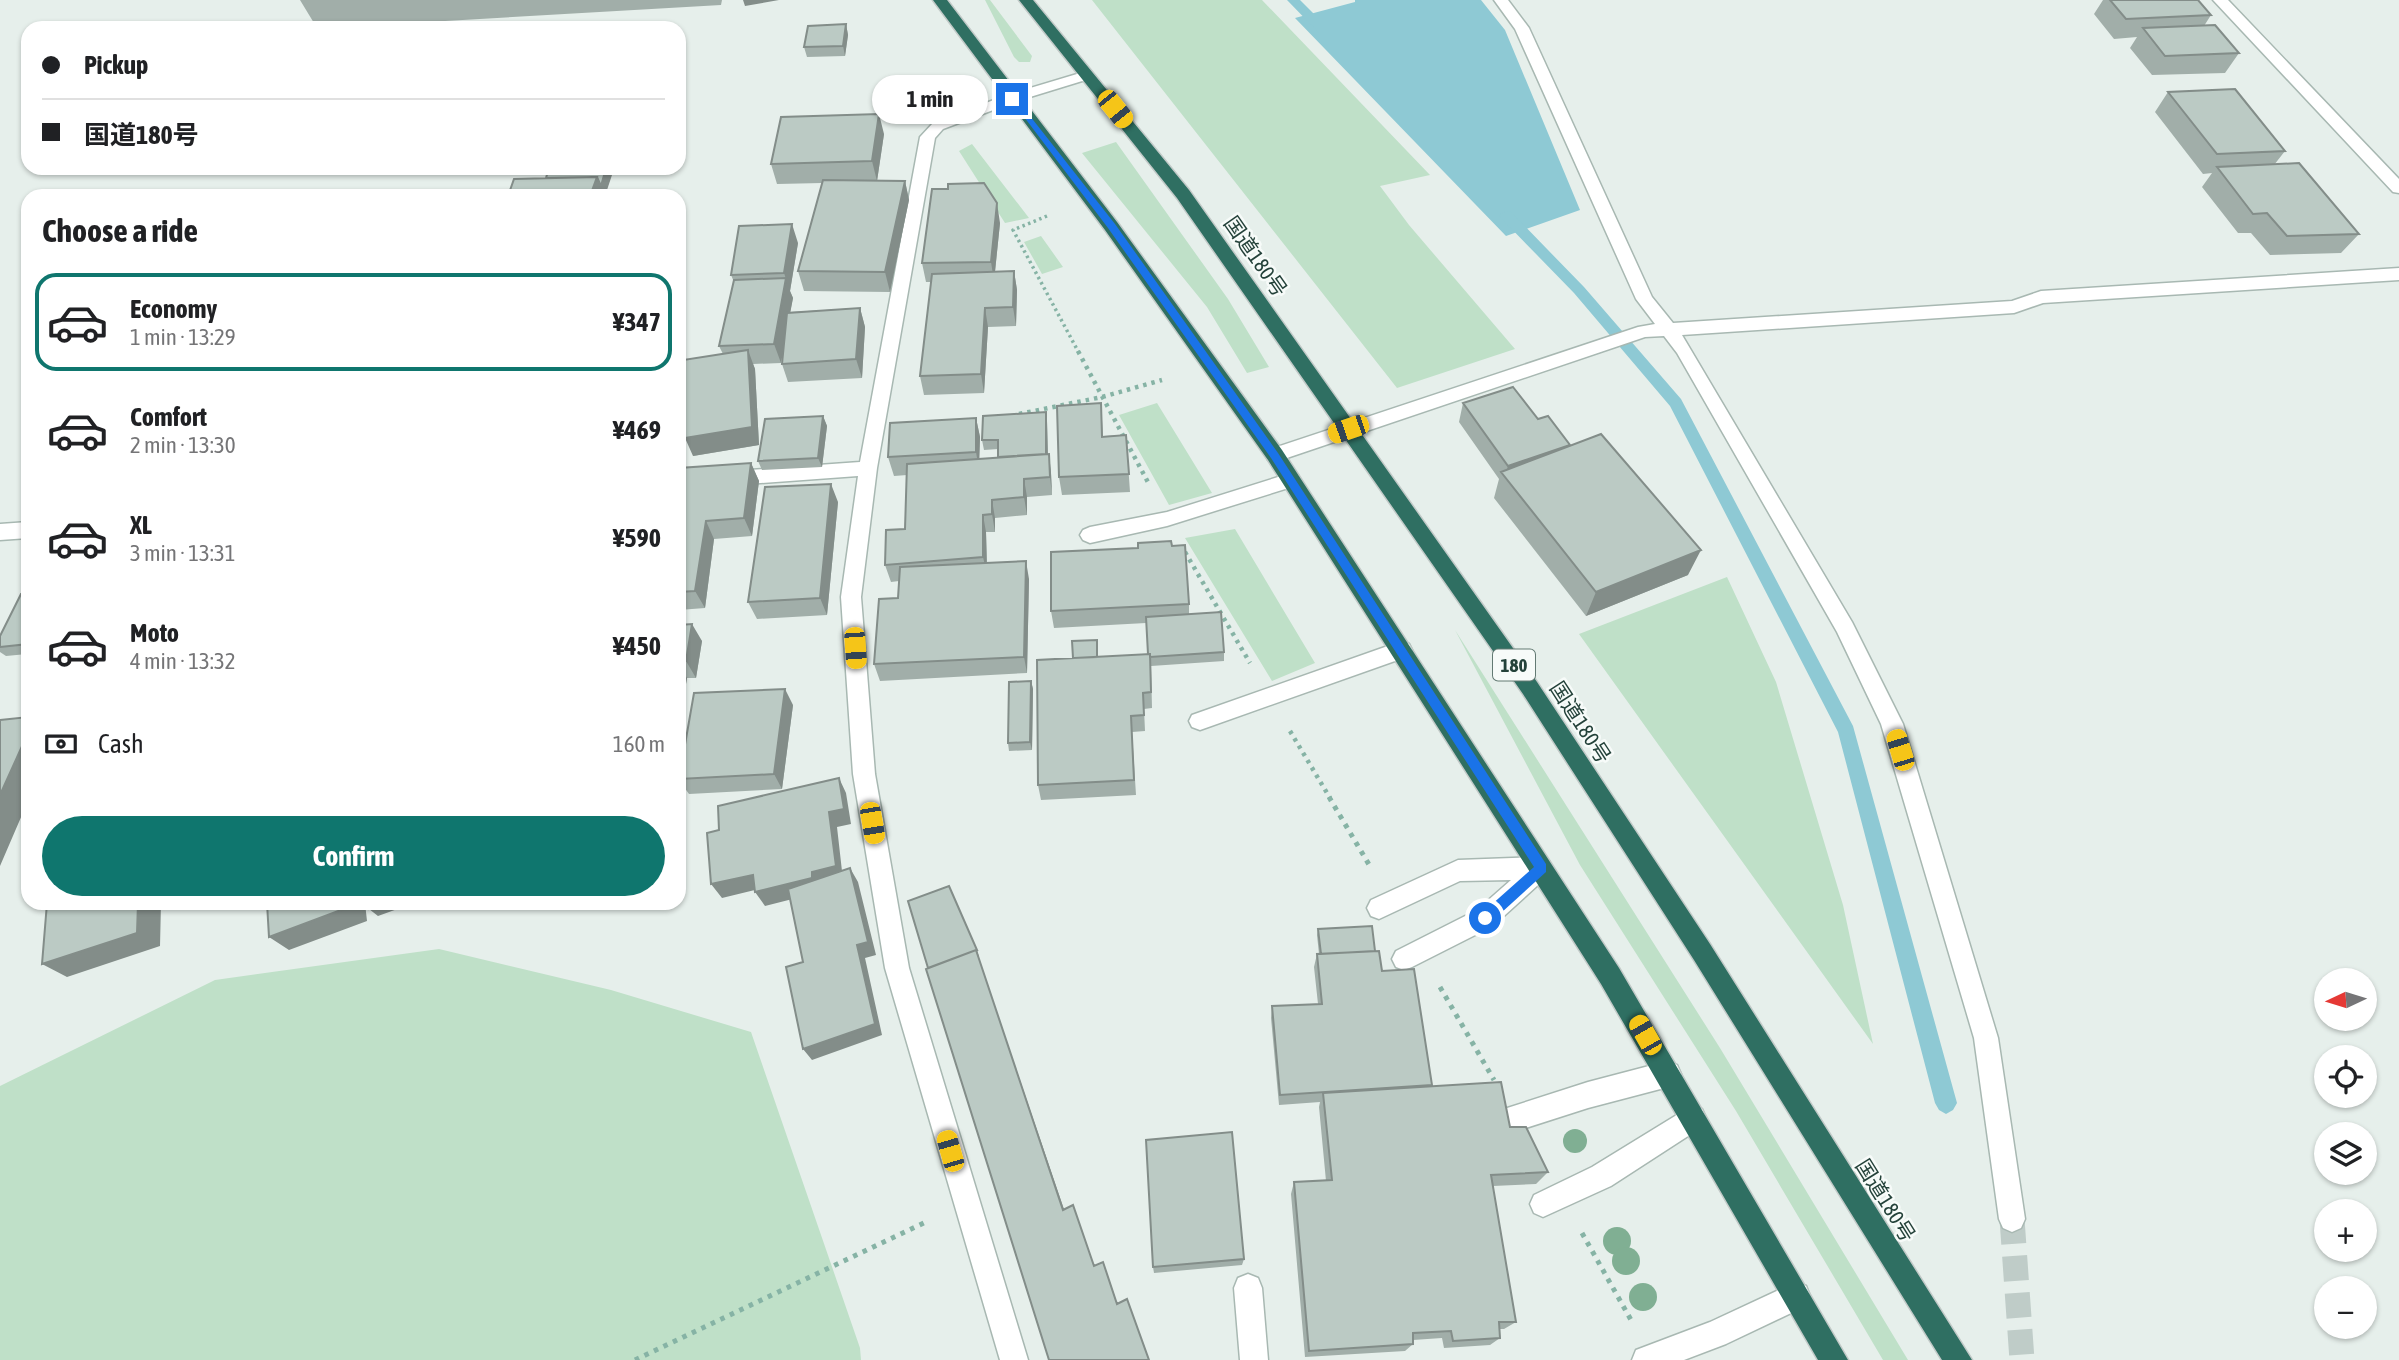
<!DOCTYPE html>
<meta charset="utf-8">
<style>
body{margin:0;font-family:"Asap Condensed","Noto Sans JP",sans-serif;background:#f2f2f2;color:#202124;height:100vh;display:flex;flex-direction:column;font-size:26px;white-space:nowrap}
*{box-sizing:border-box;margin:0}
p{font-size:23px;color:#757577}
.icon{flex:none;width:38px;height:38px;fill:none;stroke:currentColor;stroke-width:2;stroke-linecap:round;stroke-linejoin:round}
.map{position:relative;flex:1;overflow:hidden}
.sheet{position:absolute;left:21px;top:189px;width:665px;height:721px;display:flex;flex-direction:column;background:#fff;border-radius:21px;box-shadow:0 2px 5px #0004}
.sheet>*{flex:none}
.hud{position:absolute;left:21px;top:21px;width:665px;height:154px;border-radius:21px;box-shadow:0 2px 5px #0004;display:grid;align-content:center;height:154px;padding:0 21px;background:#fff}
.needle{width:46px;rotate:266deg}
.controls{position:absolute;left:2314px;top:968px;display:grid;gap:14px}
.controls a{display:grid;place-items:center;width:63px;height:63px;border-radius:50%;background:#fff;box-shadow:0 2px 5px #0004;font-size:35px}
.end{position:absolute;width:32px;height:32px;margin:-16px;border:9px solid #1a73e8;background:#fff;box-shadow:0 0 0 4px #fff}
.from{border-radius:50%}
.bubble{position:absolute;height:49px;border-radius:24px;background:#fff;box-shadow:0 2px 5px #0004;font-size:23px;font-weight:700;line-height:49px;text-align:center}
.car{position:absolute;width:21px;height:42px;margin:-21px -10px;border-radius:9px;box-shadow:0 0 5px 2px #0007;background:linear-gradient(#f5c518 24%,#345 0 40%,#f5c518 0 76%,#345 0 86%,#f5c518 0)}
.hud b{display:flex;align-items:center;gap:24px;height:66px;font-size:26px}
.hud b+b{border-top:2px solid #e0e0e0}
.hud i{width:18px;height:18px;background:#202124}
ul{padding:0;list-style:none}
li{display:flex;align-items:center;gap:21px;height:98px;margin:0 14px 10px;padding:0 7px;border:4px solid transparent;border-radius:21px}
li div{flex:1}
li b{display:block;font-size:26px}
li em{font-style:normal;font-weight:700}
li.active{border-color:#0f766e}
li>.icon{width:63px;height:63px;stroke-width:1.5}
h2{padding:0 21px;font-size:32px;line-height:84px}
.pay{display:flex;align-items:center;gap:18px;height:77px;padding:0 21px;font-size:26px}
.pay p{margin-inline-start:auto}
.primary-button{display:flex;gap:14px;margin-top:auto;padding:14px 21px}
.primary-button a{flex:1;height:80px;border-radius:42px;background:#0f766e;color:#fff;font-size:28px;font-weight:700;line-height:80px;text-align:center}
.map>svg:first-child{display:block}
.green{fill:#bfe0c8}
.water{fill:#8ec9d4}
.lines{fill:none;stroke-linecap:round;stroke-linejoin:round}
.stream{fill:#8ec9d4;fill-rule:evenodd}
.minor-tunnel{stroke:#bfccc8;stroke-width:25;stroke-dasharray:25 12;stroke-linecap:butt}
.minor-casing{stroke:#a8b8b2;stroke-width:3}
.highway-casing{stroke:#c2cac8;stroke-width:3}
.path-far2{stroke:#86b3a5;stroke-width:3.5;stroke-dasharray:2.5 3.5;stroke-linecap:butt}
.path-far1{stroke:#86b3a5;stroke-width:4.5;stroke-dasharray:3.5 5;stroke-linecap:butt}
.path{stroke:#86b3a5;stroke-width:5;stroke-dasharray:4.5 6;stroke-linecap:butt}
.minor{fill:#fff;fill-rule:evenodd}
.highway{fill:#2f6f62;fill-rule:evenodd}
.tree{fill:#80af93}
.wall{fill:#a1aea9}
.shaded-wall{fill:#838d89}
.building{fill:#bbcac4;stroke:#838d89;stroke-width:2}
.route{fill:#1a73e8}
.labels{text-anchor:middle;dominant-baseline:central;stroke-width:5;stroke-linejoin:round;paint-order:stroke}
.shield{fill:#f7fbf9;stroke:#637a73;stroke-width:2}
.shield-label{font-size:19px;font-weight:bold;fill:#24423a}
.street-label{font-size:21px;fill:#24423a;stroke:#f7fbf9}
</style>
<div class="map">
<svg width="2399" height="1360" viewBox="0 0 2399 1360">
<rect width="100%" height="100%" fill="#e6efeb"/>
<path class="green" d="M985,0H990L1032,56L1030,62H1019L1014,57Z
M1092,0H1262L1430,175L1380,186L1409,225L1515,349L1397,388Z
M1116,142L1228,299L1269,367L1247,373L1207,307L1082,153Z
M972,144L1029,218L1005,223L959,151Z
M1041,236L1063,267L1042,274L1024,242Z
M1157,403L1212,493L1169,505L1119,415Z
M1235,529L1315,663L1272,681L1185,538Z
M1727,577L1776,682L1843,905L1873,1044L1579,634Z
M1455,630L1720,1048L1908,1360H1883L1736,1111L1580,865Z
M439,949L611,990L751,1032L860,1348L861,1360H0V1086L215,980Z"/>
<path class="water" d="M1355,0H1481L1505,30L1580,210L1506,236L1295,18L1355,2Z"/>
<g class="lines">
<path class="stream" d="M1287,0H1300L1328,28V34H1320Z
M1506,211L1511,212L1584,287L1681,399L1853,726L1957,1103L1953,1110L1946,1114L1939,1110L1935,1103L1838,732L1670,406L1574,293L1501,218L1499,215Z"/>
<path class="minor-tunnel" d="M2012,1219L2022,1360"/>
<defs>
<path id="minor" d="M1494,0H1508L1529,28L1652,297L1673,323L2012,301L2041,291L2399,268V280L2043,303L2014,313L1682,335L1852,622L1903,724L1998,1038L2025,1219L2021,1228L2012,1232L2003,1228L1999,1219L1974,1038L1881,724L1837,632L1677,353L1664,336L1645,337L1275,462L1268,460L1266,455L1268,450L1638,327L1655,324L1636,299L1515,29Z
M2213,0H2228L2399,179V193L2393,192Z
M1087,71L1094,75L1092,78L1017,101L943,129L935,138L877,468L861,597L875,774L909,968L1028,1360H1000L885,968L853,774L841,597L858,476L679,489V475L860,462L920,137L933,123L1007,95Z
M1291,473L1298,475L1300,480L1298,485L1167,526L1090,543L1083,540L1080,535L1083,530L1090,527L1167,512Z
M28,522V538L0,540V524Z
M1402,641L1409,644L1412,650L1409,656L1200,730L1192,727L1189,721L1192,715Z
M1541,857L1549,861L1552,868L1549,875L1493,926L1412,967L1404,970L1396,967L1392,959L1396,951L1477,910L1511,880L1460,881L1379,919L1371,916L1367,908L1371,900L1458,860Z
M1668,1061L1677,1065L1681,1074L1677,1083L1668,1087L1588,1108L1501,1136L1492,1132L1488,1123L1492,1114L1501,1110L1588,1082Z
M1693,1105L1702,1109L1706,1118L1702,1127L1611,1186L1543,1217L1534,1213L1530,1204L1534,1195L1592,1167Z
M1248,1274L1258,1278L1262,1288L1268,1360H1240L1234,1288L1238,1278Z
M1796,1282L1806,1286L1810,1296L1806,1306L1726,1344L1684,1360H1632L1636,1350L1710,1322Z"/>
<path id="highway" d="M933,0H947L1117,222L1282,450L1619,968L1848,1360H1818L1601,984L1268,460L1105,230Z
M1019,0H1033L1189,190L1537,682L1710,944L1972,1360H1942L1694,960L1523,694L1177,198Z"/>
</defs>
<use href="#minor" class="minor-casing"/>
<use href="#highway" class="highway-casing"/>
<path class="path-far2" d="M1047,216L1013,230L1079,353"/>
<path class="path-far1" d="M1078,351L1150,486
M1019,414L1102,397L1162,380
M1185,552L1250,663
M1290,731L1330,798"/>
<path class="path" d="M1329,797L1371,868
M1440,987L1494,1080
M1582,1233L1631,1320
M635,1360L928,1221"/>
<use href="#minor" class="minor"/>
<use href="#highway" class="highway"/>
</g>
<g class="tree">
<circle cx="1575" cy="1141" r="12"/>
<circle cx="1617" cy="1241" r="14"/>
<circle cx="1626" cy="1261" r="14"/>
<circle cx="1643" cy="1297" r="14"/>
</g>
<path class="wall" d="M300,0H722L721,5L324,28H317Z
M2103,0H2198L2211,15L2204,26L2239,53L2225,73L2152,75L2130,48L2137,37L2114,39L2094,14Z
M846,24L848,35L845,56L807,57L804,47Z
M2168,92L2285,151L2274,165L2359,234L2341,253L2270,255L2251,233H2238L2202,187L2212,173L2203,174L2155,112Z
M884,134L877,181H905L909,200L890,292L804,291L798,271L822,183L777,184L771,164Z
M1000,223L995,272L1014,271L1017,290L1016,326L988,327L984,393L924,395L920,376L931,282H926L922,263Z
M798,243L790,291L793,298L790,312L860,308L865,327L862,378L788,382L782,364L783,349L781,363L753,364L755,369L759,445L693,456L723,354L719,346L734,282L731,275Z
M1101,403L1103,436L1126,435L1130,492L1062,495L1059,477Z
M1463,403L1538,419L1570,445L1569,446L1688,575L1586,616L1494,498L1499,479L1459,422Z
M823,416L827,426L822,467L762,470L758,461Z
M976,418L980,437L979,459L998,458V449L984,450L982,440L1047,421L1048,454L1051,473L1052,495L1027,497V515L995,518V532H986L987,563L1029,579L1027,673L880,681L874,664L898,598L899,581L891,582L885,565L905,529L907,475L894,476L888,457Z
M751,463L759,481L752,536L714,539L705,608L679,610V468Z
M838,502L827,615L757,619L748,602Z
M1172,546L1189,604V614L1224,652V661L1151,666L1152,708L1144,709L1145,731L1132,732L1136,795L1041,800L1038,785L1098,657L1148,654L1146,623L1054,628L1051,611Z
M28,593V655L27,654L6,656L0,652V636Z
M679,625L702,641L696,678H687L679,722Z
M1031,681L1033,689L1032,750L1009,751L1008,743Z
M793,705L782,789L689,794L679,780Z
M1318,929L1375,951L1382,971L1431,1086L1510,1127L1548,1172L1536,1184L1493,1186L1516,1322L1504,1329H1499L1500,1338L1490,1345L1444,1348L1442,1338L1413,1340V1344L1405,1351L1305,1357L1291,1194L1294,1182L1326,1181L1319,1107L1320,1102L1279,1105L1271,1018L1272,1006L1318,1004L1314,967L1317,954H1319L1317,935Z
M1244,1259L1242,1265L1154,1273L1153,1267Z"/>
<path class="shaded-wall" d="M743,0H779L745,6Z
M846,24L848,35L845,56L843,46Z
M879,114L884,134L877,181L872,161Z
M606,168L614,169L605,196H590L597,177Z
M905,181L909,200L890,292L885,272Z
M997,203L1000,223L994,281L991,262Z
M792,224L798,243L790,291L793,298L781,363L774,344L786,279L784,273Z
M1014,271L1017,290L1016,326L1013,307Z
M860,308L865,327L862,378L856,359Z
M985,308L988,327L984,393L981,374Z
M681,336L685,346L679,378V345Z
M748,350L755,369L759,445L693,456L685,438Z
M1046,412L1047,421L1048,463L1046,454Z
M823,416L827,426L822,467L818,458Z
M976,418L980,437L979,470L976,452Z
M1570,445L1564,463L1505,476L1508,466Z
M1049,454L1051,473L1052,495L1050,477Z
M751,463L759,481L752,536L744,518Z
M1024,479L1027,497V515L1024,497Z
M831,484L838,502L827,615L820,598Z
M992,500L995,518V532L992,514Z
M983,515L986,532L987,574L983,557Z
M706,521L714,539L705,608L695,591Z
M1701,550L1688,575L1586,616L1596,592Z
M1026,561L1029,579L1027,673L1024,657Z
M692,624L702,641L696,678L686,661Z
M679,665L687,678L680,722L679,721Z
M1031,681L1033,689L1032,750L1030,742Z
M785,689L793,705L782,789L774,774Z
M28,733V801L0,866V795Z
M839,778L846,793L851,824L837,827L843,880L820,892L765,906L755,892L812,872Z
M850,868L858,882L876,955L865,958L882,1035L812,1060L803,1049L857,945Z
M753,875L763,888L722,898L711,884Z
M138,903H161L160,946L67,977L42,964Z
M349,903H365L367,921L289,950L269,937Z
M386,903H414L378,916L369,909Z
M977,950L979,957H978L1068,1221L931,975Z"/>
<path class="building" d="M2110,0H2198L2211,15L2126,19Z
M846,24L843,46L804,47L808,26Z
M2215,25L2239,53L2165,56L2143,28Z
M2235,89L2285,151L2217,154L2168,92Z
M879,114L872,161L771,164L781,117Z
M2299,163L2359,234L2287,236L2267,213L2253,214L2217,167Z
M549,168H606L601,186L597,177L546,178Z
M597,177L590,196H508L514,179Z
M823,180L905,181L885,272L798,271Z
M984,183L997,203L991,262L922,263L932,189H948V184Z
M792,224L784,273L731,275L739,226Z
M1014,271L1013,307L985,308L981,374L920,376L932,274Z
M786,278L774,344L719,346L734,280Z
M860,308L856,359L782,364L787,313Z
M748,350L752,427L685,438L683,360Z
M1513,387L1538,419L1548,416L1570,445L1508,466L1463,403Z
M1101,403L1102,437L1126,435L1129,474L1059,477L1057,406Z
M1046,412V454L998,457V440H982L983,416Z
M823,416L818,458L758,461L765,419Z
M976,418V452L888,457L890,423Z
M1601,434L1701,550L1596,592L1501,472Z
M1049,454L1050,477L1024,479V497L992,500V514L983,515V557L885,565L886,530L905,529L907,464Z
M751,463L744,518L706,521L695,591L679,592V468Z
M831,484L820,598L748,602L765,487Z
M1171,541L1172,546L1185,545L1189,604L1051,611V552L1138,548V543Z
M1026,561L1024,657L874,664L879,599L898,598L900,567Z
M28,593V644L0,647V636L21,594Z
M1221,612L1224,652L1150,657V654H1148L1146,617Z
M692,624L686,661L679,662V625Z
M1097,640V657L1073,658L1072,641Z
M1150,654L1151,692L1143,693L1144,715L1131,716L1134,780L1038,785L1037,660Z
M1031,681L1030,742L1008,743L1009,682Z
M785,689L774,774L679,779L694,693Z
M28,717V733L0,795V720Z
M839,778L844,809L829,812L836,866L812,872V878L755,892L753,875L711,884L707,833L719,830L718,806Z
M850,868L868,942L857,945L875,1024L803,1049L786,967L803,962L788,889Z
M949,886L977,950H976L928,968L908,901Z
M47,903H138L137,933L42,964Z
M267,903H349V907L269,937Z
M368,903H386L369,909Z
M1372,926L1375,951L1321,954L1318,929Z
M976,950L1063,1210L1073,1205L1094,1266L1103,1262L1117,1304L1127,1299L1149,1360H1049L926,969Z
M1379,951L1382,971L1414,969L1432,1085L1280,1095L1272,1006L1322,1004L1317,954Z
M1501,1082L1510,1127H1526L1548,1172L1491,1175L1516,1322H1499L1500,1338L1453,1341L1451,1331L1413,1333V1344L1309,1351L1294,1182L1332,1180L1323,1093Z
M1232,1132L1244,1259L1153,1267L1146,1140Z"/>
<path class="route" d="M1009,97H1015L1115,224L1278,453L1546,864V872L1490,923H1481V914L1534,867L1271,458L1108,228Z"/>
<g class="labels">
<rect class="shield" x="1493" y="649.5" width="42" height="31" rx="5"/>
<g class="shield-label">
<text x="1514" y="665">180</text>
</g>
<g class="street-label">
<text transform="translate(1256 256) rotate(55)">国道180号</text>
<text transform="translate(1581 722) rotate(57)">国道180号</text>
<text transform="translate(1886 1200) rotate(58)">国道180号</text>
</g>
</g>
</svg>
<div class="controls">
<a><svg class="needle" viewBox="-14 -14 28 28"><path d="M0-13l5 13h-10z" fill="#e53935"/><path d="M0 13l5-13h-10z" fill="#757577"/></svg></a>
<a><svg class="icon" aria-label="locate" viewBox="0 0 24 24"><circle cx="12" cy="12" r="6"/><path d="M12 2v4M12 18v4M2 12h4M18 12h4"/></svg></a>
<a><svg class="icon" aria-label="layers" viewBox="0 0 24 24"><path d="M12 4l9 5-9 5-9-5zM3 14l9 5 9-5"/></svg></a>
<a>+</a>
<a>−</a>
</div>
<i class="end from" style="left:1485px;top:918px"></i>
<i class="end" style="left:1012px;top:99px"></i>
<div class="bubble" style="left:872px;top:75px;width:116px">1 min</div>
<i class="car" style="left:1115px;top:109px;rotate:141deg"></i>
<i class="car" style="left:1348px;top:429px;rotate:251deg"></i>
<i class="car" style="left:855px;top:648px;rotate:176deg"></i>
<i class="car" style="left:1900px;top:750px;rotate:343deg"></i>
<i class="car" style="left:872px;top:823px;rotate:170deg"></i>
<i class="car" style="left:1645px;top:1035px;rotate:330deg"></i>
<i class="car" style="left:950px;top:1151px;rotate:344deg"></i>
<div class="hud">
<b><i class="from"></i>Pickup</b>
<b><i></i>国道180号</b>
</div>
<section class="sheet">
<h2>Choose a ride</h2>
<ul>
<li class="active"><svg class="icon" aria-label="car" viewBox="0 0 24 24"><path d="M5 17H2v-5l4-1 3-4h7l3 4 3 1v5h-3M9 17h6M6 11h13"/><circle cx="7" cy="17" r="2"/><circle cx="17" cy="17" r="2"/></svg><div><b>Economy</b><p>1 min · 13:29</p></div><em>¥347</em></li>
<li><svg class="icon" aria-label="car" viewBox="0 0 24 24"><path d="M5 17H2v-5l4-1 3-4h7l3 4 3 1v5h-3M9 17h6M6 11h13"/><circle cx="7" cy="17" r="2"/><circle cx="17" cy="17" r="2"/></svg><div><b>Comfort</b><p>2 min · 13:30</p></div><em>¥469</em></li>
<li><svg class="icon" aria-label="car" viewBox="0 0 24 24"><path d="M5 17H2v-5l4-1 3-4h7l3 4 3 1v5h-3M9 17h6M6 11h13"/><circle cx="7" cy="17" r="2"/><circle cx="17" cy="17" r="2"/></svg><div><b>XL</b><p>3 min · 13:31</p></div><em>¥590</em></li>
<li><svg class="icon" aria-label="car" viewBox="0 0 24 24"><path d="M5 17H2v-5l4-1 3-4h7l3 4 3 1v5h-3M9 17h6M6 11h13"/><circle cx="7" cy="17" r="2"/><circle cx="17" cy="17" r="2"/></svg><div><b>Moto</b><p>4 min · 13:32</p></div><em>¥450</em></li>
</ul>
<div class="pay"><svg class="icon" aria-label="cash" viewBox="0 0 24 24"><path d="M3 7h18v10H3z"/><circle cx="12" cy="12" r="2"/></svg>Cash<p>160 m</p></div>
<div class="primary-button"><a>Confirm</a></div>
</section>
</div>
